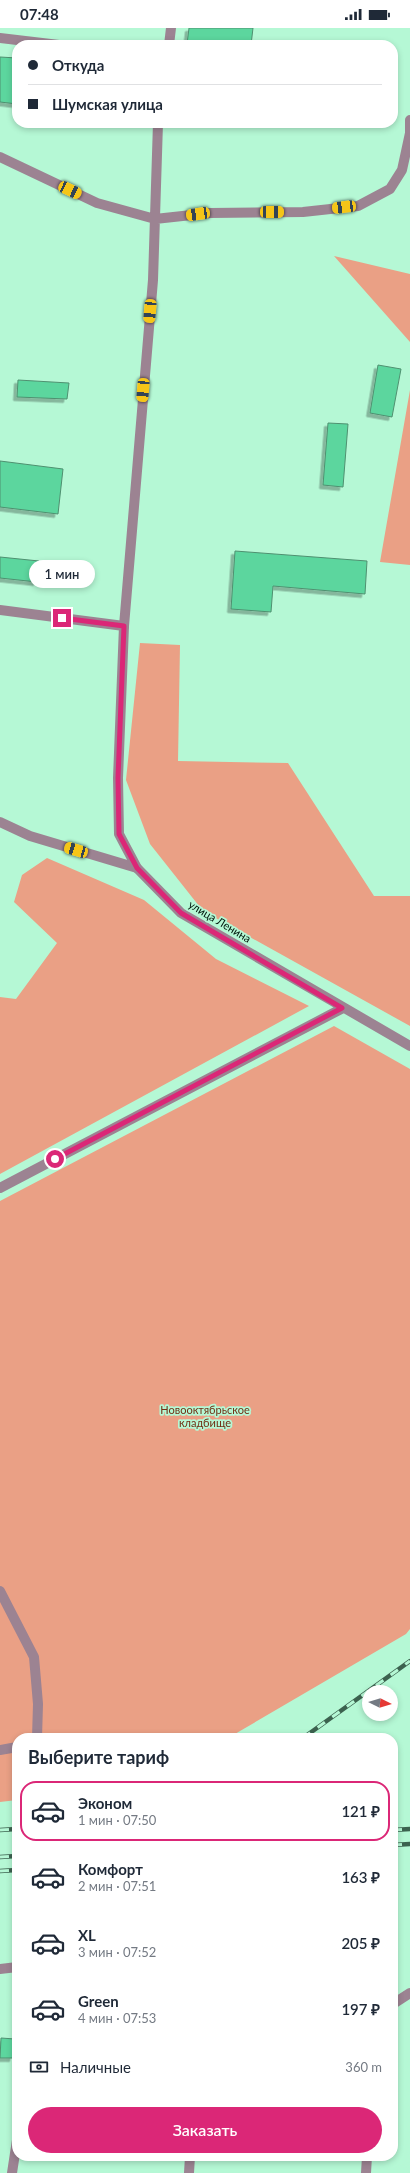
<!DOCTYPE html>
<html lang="ru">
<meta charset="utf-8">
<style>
body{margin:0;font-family:Lato,sans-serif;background:#f2f2f3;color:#1f2937;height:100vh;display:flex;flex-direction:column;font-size:15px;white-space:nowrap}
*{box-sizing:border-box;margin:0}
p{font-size:13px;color:#747a83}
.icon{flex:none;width:22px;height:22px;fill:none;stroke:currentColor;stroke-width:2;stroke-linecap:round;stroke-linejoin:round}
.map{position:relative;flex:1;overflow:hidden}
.side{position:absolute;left:12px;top:1705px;width:386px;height:428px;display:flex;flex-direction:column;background:#fff;border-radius:16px;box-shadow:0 2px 6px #0003}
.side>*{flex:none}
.banner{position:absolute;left:12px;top:12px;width:386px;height:88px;border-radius:16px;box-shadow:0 2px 6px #0003;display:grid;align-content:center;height:88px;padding:0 16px;background:#fff}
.needle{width:26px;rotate:95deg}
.fabs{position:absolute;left:362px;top:1657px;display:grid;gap:8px}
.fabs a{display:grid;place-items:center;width:36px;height:36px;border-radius:50%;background:#fff;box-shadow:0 2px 6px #0003;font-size:20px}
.end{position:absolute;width:18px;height:18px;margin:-9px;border:5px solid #db2777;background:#fff;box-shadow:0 0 0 2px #fff}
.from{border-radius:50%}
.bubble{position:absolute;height:28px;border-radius:14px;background:#fff;box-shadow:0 2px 6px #0003;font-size:13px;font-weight:600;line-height:28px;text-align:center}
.car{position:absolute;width:12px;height:24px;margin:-12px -6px;border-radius:5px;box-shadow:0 0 3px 1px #0007;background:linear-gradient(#f5c518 24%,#345 0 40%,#f5c518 0 76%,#345 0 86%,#f5c518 0)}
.banner b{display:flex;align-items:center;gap:14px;height:38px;font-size:15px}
.banner b+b{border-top:1px solid #e0e1e3}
.banner i{width:10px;height:10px;background:#1f2937}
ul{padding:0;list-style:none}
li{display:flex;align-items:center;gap:12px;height:60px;margin:0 8px 6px;padding:0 8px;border:2px solid transparent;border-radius:16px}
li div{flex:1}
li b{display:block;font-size:15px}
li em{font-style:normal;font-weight:600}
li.selected{border-color:#db2777}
li>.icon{width:36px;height:36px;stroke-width:1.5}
h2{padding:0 16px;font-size:18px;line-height:48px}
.pay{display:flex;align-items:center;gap:10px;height:44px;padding:0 16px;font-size:15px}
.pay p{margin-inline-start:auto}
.action{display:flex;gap:8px;margin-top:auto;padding:8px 16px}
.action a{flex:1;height:46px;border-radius:24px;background:#db2777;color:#fff;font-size:16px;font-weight:600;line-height:46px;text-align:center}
.status{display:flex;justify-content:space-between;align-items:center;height:28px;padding:0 20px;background:#fff;direction:ltr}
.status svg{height:11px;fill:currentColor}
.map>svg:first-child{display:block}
.green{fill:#eaa085}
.building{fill:#5bd69e;stroke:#4f9070;filter:url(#shadow)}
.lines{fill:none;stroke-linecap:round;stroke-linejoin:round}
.lane{stroke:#9c8392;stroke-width:10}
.street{stroke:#9c8392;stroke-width:10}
.rail-casing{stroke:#3c624f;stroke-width:4.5}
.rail{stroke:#b5f8d5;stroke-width:3;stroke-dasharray:9;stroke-linecap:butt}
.route{stroke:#db2777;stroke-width:5}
.labels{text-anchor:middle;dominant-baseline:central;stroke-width:3.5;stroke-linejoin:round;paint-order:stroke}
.street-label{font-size:11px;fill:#00170c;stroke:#b5f8d5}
.park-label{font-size:11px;fill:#702f14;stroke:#b5f8d5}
</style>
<div class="status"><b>07:48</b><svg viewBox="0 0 49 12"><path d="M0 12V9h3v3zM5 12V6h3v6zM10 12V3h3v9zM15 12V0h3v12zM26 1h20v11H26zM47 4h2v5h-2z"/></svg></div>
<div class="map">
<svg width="410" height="2145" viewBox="0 0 410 2145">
<defs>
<filter id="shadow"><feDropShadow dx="-3.5" dy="3.5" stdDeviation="0" flood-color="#0004"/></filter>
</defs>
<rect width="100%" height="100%" fill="#b5f8d5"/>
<path class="green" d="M334,228L410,246V314Z
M410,362V537L380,534Z
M140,615L180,617L178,733L288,735L374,868H410V998L203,883L150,816L126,752Z
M47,830L144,872L216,931L309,978L0,1146V969L16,971L57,915L14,874L22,847Z
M334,998L410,1041V1601L406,1606L228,1710H17V1772L0,1774V1173Z"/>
<path class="building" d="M189,0H253L251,17L187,16Z
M0,29L17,30V76L0,74Z
M378,337L401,341L392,389L370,385Z
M18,352L69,355L67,371L17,369Z
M328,395L348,396L343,459L323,457Z
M0,433L63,441L58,486L0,479Z
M235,523L367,533L365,566L273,558L271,584L231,581Z
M0,529L39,533L37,554L0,550Z
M1,2010L15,2011L13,2030H0Z"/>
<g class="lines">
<path class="lane" d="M0,10L59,17
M169,17L171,0
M0,129L97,175L155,191L210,185L303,184L358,178L390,161L402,142L410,105V92
M124,598L153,252L158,95
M0,794L30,808L137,840"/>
<path class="street" d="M0,582L124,598L118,750L119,806L137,840L181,885L410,1018
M0,1160L343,980
M0,1563L34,1629L38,1676L37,1710
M0,1722L17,1719
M0,1941L17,1939
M393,1976L410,1965
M12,2145L17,2112
M189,2145L190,2128
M366,2145L367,2128"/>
<defs>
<path id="rail" d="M303,1710L410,1633
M0,1802L17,1801
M393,1802L410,1801
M393,1817L410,1816
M0,1829L17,1828
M0,1843L17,1842"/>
</defs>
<use href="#rail" class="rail-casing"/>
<use href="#rail" class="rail"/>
</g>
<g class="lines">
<path class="route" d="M55,1131L342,980L181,885L137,840L119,806L118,750L124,598L62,590"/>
</g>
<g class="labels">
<g class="street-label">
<text transform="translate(220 893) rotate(31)">улица Ленина</text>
</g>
<g class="park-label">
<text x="205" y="1381">Новооктябрьское<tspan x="205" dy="13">кладбище</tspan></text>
</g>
</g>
</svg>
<div class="fabs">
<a><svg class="needle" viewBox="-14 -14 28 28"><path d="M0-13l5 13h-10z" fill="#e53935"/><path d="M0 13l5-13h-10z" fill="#747a83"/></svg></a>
</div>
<i class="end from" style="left:55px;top:1131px"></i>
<i class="end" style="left:62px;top:590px"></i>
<div class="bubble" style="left:29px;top:532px;width:66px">1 мин</div>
<i class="car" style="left:70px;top:162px;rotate:115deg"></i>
<i class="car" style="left:344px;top:179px;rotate:263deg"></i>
<i class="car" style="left:272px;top:184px;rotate:90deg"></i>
<i class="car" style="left:198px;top:186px;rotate:262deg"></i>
<i class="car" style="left:150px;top:283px;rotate:185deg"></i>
<i class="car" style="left:143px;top:362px;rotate:185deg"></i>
<i class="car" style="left:76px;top:822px;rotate:286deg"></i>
<div class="banner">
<b><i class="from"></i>Откуда</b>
<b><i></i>Шумская улица</b>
</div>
<section class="side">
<h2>Выберите тариф</h2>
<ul>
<li class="selected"><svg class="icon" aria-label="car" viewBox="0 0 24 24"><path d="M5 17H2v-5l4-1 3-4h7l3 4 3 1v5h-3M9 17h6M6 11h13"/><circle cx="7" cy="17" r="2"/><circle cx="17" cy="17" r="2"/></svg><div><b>Эконом</b><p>1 мин · 07:50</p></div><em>121 ₽</em></li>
<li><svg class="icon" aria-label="car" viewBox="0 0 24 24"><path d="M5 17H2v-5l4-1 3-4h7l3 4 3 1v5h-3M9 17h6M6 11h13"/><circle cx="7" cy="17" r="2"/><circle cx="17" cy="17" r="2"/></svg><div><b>Комфорт</b><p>2 мин · 07:51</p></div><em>163 ₽</em></li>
<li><svg class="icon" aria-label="car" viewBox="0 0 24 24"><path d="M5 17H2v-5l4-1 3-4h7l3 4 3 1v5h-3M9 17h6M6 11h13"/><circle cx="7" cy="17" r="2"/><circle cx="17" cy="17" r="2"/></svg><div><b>XL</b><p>3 мин · 07:52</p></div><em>205 ₽</em></li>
<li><svg class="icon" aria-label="car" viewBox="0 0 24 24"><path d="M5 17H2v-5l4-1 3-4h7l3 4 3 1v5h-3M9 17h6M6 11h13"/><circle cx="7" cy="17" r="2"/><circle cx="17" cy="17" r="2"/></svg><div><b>Green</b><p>4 мин · 07:53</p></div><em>197 ₽</em></li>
</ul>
<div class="pay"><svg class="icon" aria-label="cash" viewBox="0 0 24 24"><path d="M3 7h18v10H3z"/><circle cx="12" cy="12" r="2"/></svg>Наличные<p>360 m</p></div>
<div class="action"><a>Заказать</a></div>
</section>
</div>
